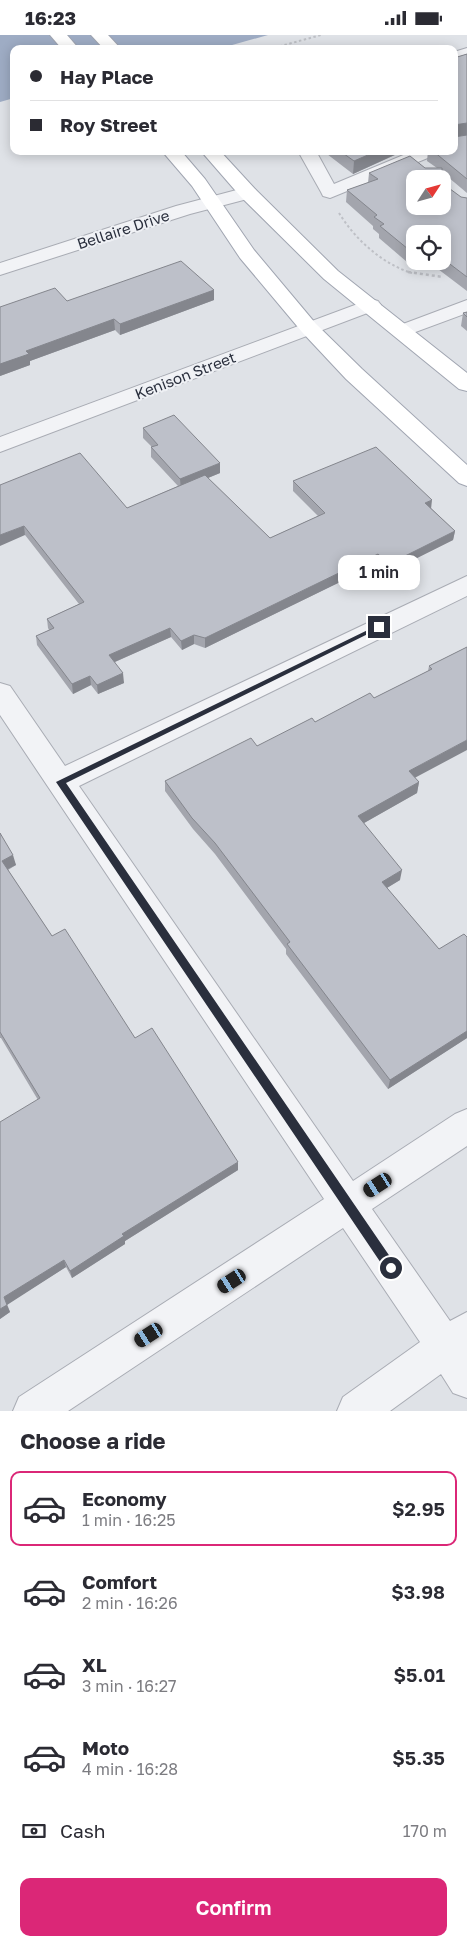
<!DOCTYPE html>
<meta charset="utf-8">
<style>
body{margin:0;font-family:"Golos Text",sans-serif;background:#f7f7f7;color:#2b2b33;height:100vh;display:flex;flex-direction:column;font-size:19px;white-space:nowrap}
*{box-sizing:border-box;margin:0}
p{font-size:16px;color:#7c7c81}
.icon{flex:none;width:28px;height:28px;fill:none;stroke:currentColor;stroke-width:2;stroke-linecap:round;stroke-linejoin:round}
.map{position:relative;height:1376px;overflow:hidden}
.details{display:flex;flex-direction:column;background:#fff;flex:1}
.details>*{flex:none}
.hud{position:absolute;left:10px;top:10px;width:448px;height:110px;border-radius:10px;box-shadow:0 2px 12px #0003;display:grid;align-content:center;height:110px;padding:0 20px;background:#fff}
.needle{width:32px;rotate:54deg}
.fabs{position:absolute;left:406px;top:135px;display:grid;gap:10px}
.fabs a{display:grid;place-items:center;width:45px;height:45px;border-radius:10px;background:#fff;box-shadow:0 2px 12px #0003;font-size:25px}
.end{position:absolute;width:22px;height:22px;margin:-11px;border:6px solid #2a2f3d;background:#fff;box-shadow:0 0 0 2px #fff}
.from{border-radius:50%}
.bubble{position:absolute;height:35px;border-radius:10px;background:#fff;box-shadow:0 2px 12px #0003;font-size:16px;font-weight:600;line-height:35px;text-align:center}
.car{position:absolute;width:15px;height:30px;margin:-15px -8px;border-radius:6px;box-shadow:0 0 4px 1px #0007;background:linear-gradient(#222 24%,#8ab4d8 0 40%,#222 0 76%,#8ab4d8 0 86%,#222 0)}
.hud b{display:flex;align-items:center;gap:18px;height:48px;font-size:19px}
.hud b+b{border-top:1px solid #e1e1e2}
.hud i{width:12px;height:12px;background:#2b2b33}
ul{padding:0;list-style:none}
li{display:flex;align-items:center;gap:15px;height:75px;margin:0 10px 8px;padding:0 10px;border:2px solid transparent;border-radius:10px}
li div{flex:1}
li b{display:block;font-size:19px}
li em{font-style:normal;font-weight:600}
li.on{border-color:#db2777}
li>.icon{width:45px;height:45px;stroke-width:1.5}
h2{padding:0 20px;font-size:22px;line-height:60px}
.pay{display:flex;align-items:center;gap:12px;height:55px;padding:0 20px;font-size:19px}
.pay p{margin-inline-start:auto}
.primary-button{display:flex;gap:10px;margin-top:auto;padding:10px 20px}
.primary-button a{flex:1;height:58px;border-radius:10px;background:#db2777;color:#fff;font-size:20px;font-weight:600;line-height:58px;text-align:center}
.status{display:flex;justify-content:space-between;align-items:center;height:35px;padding:0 25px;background:#fff;direction:ltr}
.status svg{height:14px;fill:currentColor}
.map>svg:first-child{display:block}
.water{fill:#9eacc4}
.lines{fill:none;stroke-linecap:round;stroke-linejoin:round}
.minor-casing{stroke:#a9acb4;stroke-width:2}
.major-casing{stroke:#a0a5b1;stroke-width:2}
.path-far1{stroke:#bec0c6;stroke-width:2;stroke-dasharray:2.5 2.5;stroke-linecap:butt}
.path{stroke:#bec0c6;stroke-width:2.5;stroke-dasharray:3 3;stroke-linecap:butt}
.minor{fill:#f2f3f6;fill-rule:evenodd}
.major{fill:#fff;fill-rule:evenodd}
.wall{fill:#a3a5ad}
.shaded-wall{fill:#84868d}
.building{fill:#bdc0c9;stroke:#84868d}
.route{fill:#2a2f3d}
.labels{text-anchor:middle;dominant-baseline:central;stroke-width:4;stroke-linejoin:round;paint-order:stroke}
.far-street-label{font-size:15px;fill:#2a2f3d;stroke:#eff1f5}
</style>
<div class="status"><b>16:23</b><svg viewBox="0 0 49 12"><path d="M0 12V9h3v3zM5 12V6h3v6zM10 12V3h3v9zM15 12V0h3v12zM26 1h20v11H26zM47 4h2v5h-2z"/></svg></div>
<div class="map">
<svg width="467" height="1376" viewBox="0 0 467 1376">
<rect width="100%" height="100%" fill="#dfe2e7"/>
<path class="water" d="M0,0H268L218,14H14V63L0,67Z"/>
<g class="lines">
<defs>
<path id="minor" d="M467,13V23L454,27V17Z
M298,116H316L334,149L413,116H438L435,120L330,163L323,161L321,157Z
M248,152L255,154L257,158L255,162L190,179L0,240V228L176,171Z
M371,264L378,266L381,270L378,274L0,417V402Z
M467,265V278L402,302L395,300L392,296L395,292Z
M467,541V561L79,751L353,1146L455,1079L467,1074V1111L372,1174L450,1286L467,1277V1363L453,1358L441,1339L390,1376H337L343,1362L420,1307L343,1193L68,1376H13L19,1362L324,1164L0,680V648L10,651L65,731Z"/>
<path id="major" d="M50,0H67L79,14H62Z
M91,0H108L121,14H104Z
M162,116H181L205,144L254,215L316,289L362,334L467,430V451L459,448L346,344L302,297L240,223L192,151Z
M201,116H220L255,154L338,236L467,338V356L459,354L324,244L241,162Z"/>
</defs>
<use href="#minor" class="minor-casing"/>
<use href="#major" class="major-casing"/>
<path class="path-far1" d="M270,14L321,0
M339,178C355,204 382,229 412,238"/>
<path class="path" d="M408,237L443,242"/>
<use href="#minor" class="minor"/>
<use href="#major" class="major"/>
</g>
<path class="wall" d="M467,19V100L454,102L467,100V158L442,137L415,144L461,162L467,163V256L434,231L431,232L424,226H442V199H415L407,227L379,203V199L373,194V191L346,167L347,155L368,148L369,138L425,133H437L427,126L428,116H454V23Z
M327,116H404L353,139L327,119Z
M214,255V265L120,300L115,295L30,326V330L0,341V272L67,266Z
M467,277V296L461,291L463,278Z
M143,393L220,438L208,443L270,503L318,481L293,456V446L431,473L455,496L453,505L387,538L377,529L205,613L194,609L182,615L171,602L115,627L124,648L98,659L91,650L73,659L37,610L36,601L49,595L48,593L47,584L79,569L25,500L0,450L127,473L178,451L151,422V412H152L143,403Z
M467,612L415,743L419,747L417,758L364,788L400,845L387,853L439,914L467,902V1003L388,1054L286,919V914L215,819L193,794L165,756V746L257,711L374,663L428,636L429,631Z
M0,798L16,830L8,835L52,901L135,1003L238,1135L125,1206V1209L72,1243L66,1232L7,1269L10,1277L0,1284L38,1065L1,1003H0Z"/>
<path class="shaded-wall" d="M467,88V100L454,102V90Z
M377,116H403L353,139L354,126Z
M415,211V223L407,227L408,214Z
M432,226H434V231L431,232Z
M214,255V265L120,300V289Z
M114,284L115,295L30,326V330L0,341V329L26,316Z
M220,428V438L181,454L180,444Z
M432,465L431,474L425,468Z
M24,491L25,500L0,511V500Z
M455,496L453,505L387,538L389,529Z
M378,519L377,529L205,613V603Z
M170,593L171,602L110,629L109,620Z
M194,600V609L182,615L181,606Z
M123,638L124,648L98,659L97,650Z
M90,641L91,650L73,659L72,649Z
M467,705V715L407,747L409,736Z
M419,747L417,758L357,792L358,781Z
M13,820L16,830L4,836L2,826Z
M402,835L400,845L380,857L382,847Z
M467,996V1003L388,1054L390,1045Z
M238,1127V1135L125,1206V1209L72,1243L70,1236L122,1199Z
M64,1225L66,1232L7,1270L4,1262Z
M7,1270L10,1277L0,1284V1274Z"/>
<path class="building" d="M467,19V88L454,90V102L467,100V144L433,116H454V23Z
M340,116H377L354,126Z
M410,121L425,133H442V144H415V171H442V148L461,162L467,163V242L442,223V199H415V211L408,214L380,191L384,189L374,182L377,180L347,155L378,144L369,138Z
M181,226L214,255L120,289L114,284L26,316L29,319L0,329V272L55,253L67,266Z
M467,277V282L463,278Z
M174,380L220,428L180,444L151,412L158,410L143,393Z
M376,412L432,465L425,468L455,496L389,529L378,519L205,603L194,600L181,606L170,593L109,620L123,638L97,650L90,641L72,649L36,601L54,593L47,584L84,567L24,491L0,500V450L80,418L127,473L205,440L270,503L325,478L293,446Z
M467,612V705L409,736L419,747L358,781L402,835L382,847L439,914L464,899L467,902V996L390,1045L287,909L290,907L215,808L192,783L165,746L251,703L257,711L312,683L315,687L370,658L374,663L432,634L429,631Z
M0,798L13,820L2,826L52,901L65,894L135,1003L152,993L238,1127L122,1199L124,1201L70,1236L64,1225L4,1262L7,1270L0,1274V1087L40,1063L0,997Z"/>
<path class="route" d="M376,591L382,592L66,748L395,1229L397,1233L391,1238L387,1237L56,747Z"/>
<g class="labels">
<g class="far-street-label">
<text transform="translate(123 194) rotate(-18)">Bellaire Drive</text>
<text transform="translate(185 340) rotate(-21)">Kenison Street</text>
</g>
</g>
</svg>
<div class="fabs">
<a><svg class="needle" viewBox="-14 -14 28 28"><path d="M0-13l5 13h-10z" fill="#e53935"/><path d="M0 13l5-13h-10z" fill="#7c7c81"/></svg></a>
<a><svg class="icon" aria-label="locate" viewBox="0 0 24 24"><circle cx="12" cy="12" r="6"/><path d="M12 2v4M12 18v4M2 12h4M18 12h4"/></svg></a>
</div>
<i class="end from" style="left:391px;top:1233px"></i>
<i class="end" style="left:379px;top:592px"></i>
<div class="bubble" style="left:338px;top:520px;width:82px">1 min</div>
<i class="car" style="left:378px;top:1150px;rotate:237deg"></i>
<i class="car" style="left:232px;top:1246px;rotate:237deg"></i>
<i class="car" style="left:149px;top:1300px;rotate:237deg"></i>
<div class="hud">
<b><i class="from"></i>Hay Place</b>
<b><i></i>Roy Street</b>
</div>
</div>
<section class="details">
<h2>Choose a ride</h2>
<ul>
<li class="on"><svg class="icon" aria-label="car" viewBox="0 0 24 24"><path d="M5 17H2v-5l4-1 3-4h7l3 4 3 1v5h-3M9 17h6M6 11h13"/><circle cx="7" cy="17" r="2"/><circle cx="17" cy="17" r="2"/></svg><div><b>Economy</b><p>1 min · 16:25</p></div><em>$2.95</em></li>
<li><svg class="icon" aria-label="car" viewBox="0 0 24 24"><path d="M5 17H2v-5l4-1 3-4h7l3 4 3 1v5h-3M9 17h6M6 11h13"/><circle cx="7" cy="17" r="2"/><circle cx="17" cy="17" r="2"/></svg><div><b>Comfort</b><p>2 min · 16:26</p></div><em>$3.98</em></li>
<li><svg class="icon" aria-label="car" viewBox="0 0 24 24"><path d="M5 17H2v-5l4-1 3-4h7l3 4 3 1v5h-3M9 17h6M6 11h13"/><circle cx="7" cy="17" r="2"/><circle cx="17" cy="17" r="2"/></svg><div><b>XL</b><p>3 min · 16:27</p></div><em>$5.01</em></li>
<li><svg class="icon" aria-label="car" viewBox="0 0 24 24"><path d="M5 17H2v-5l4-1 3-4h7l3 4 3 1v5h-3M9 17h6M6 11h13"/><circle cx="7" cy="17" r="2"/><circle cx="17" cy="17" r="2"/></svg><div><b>Moto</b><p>4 min · 16:28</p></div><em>$5.35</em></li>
</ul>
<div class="pay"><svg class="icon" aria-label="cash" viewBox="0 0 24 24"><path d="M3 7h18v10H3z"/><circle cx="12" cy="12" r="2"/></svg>Cash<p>170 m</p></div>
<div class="primary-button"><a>Confirm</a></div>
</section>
